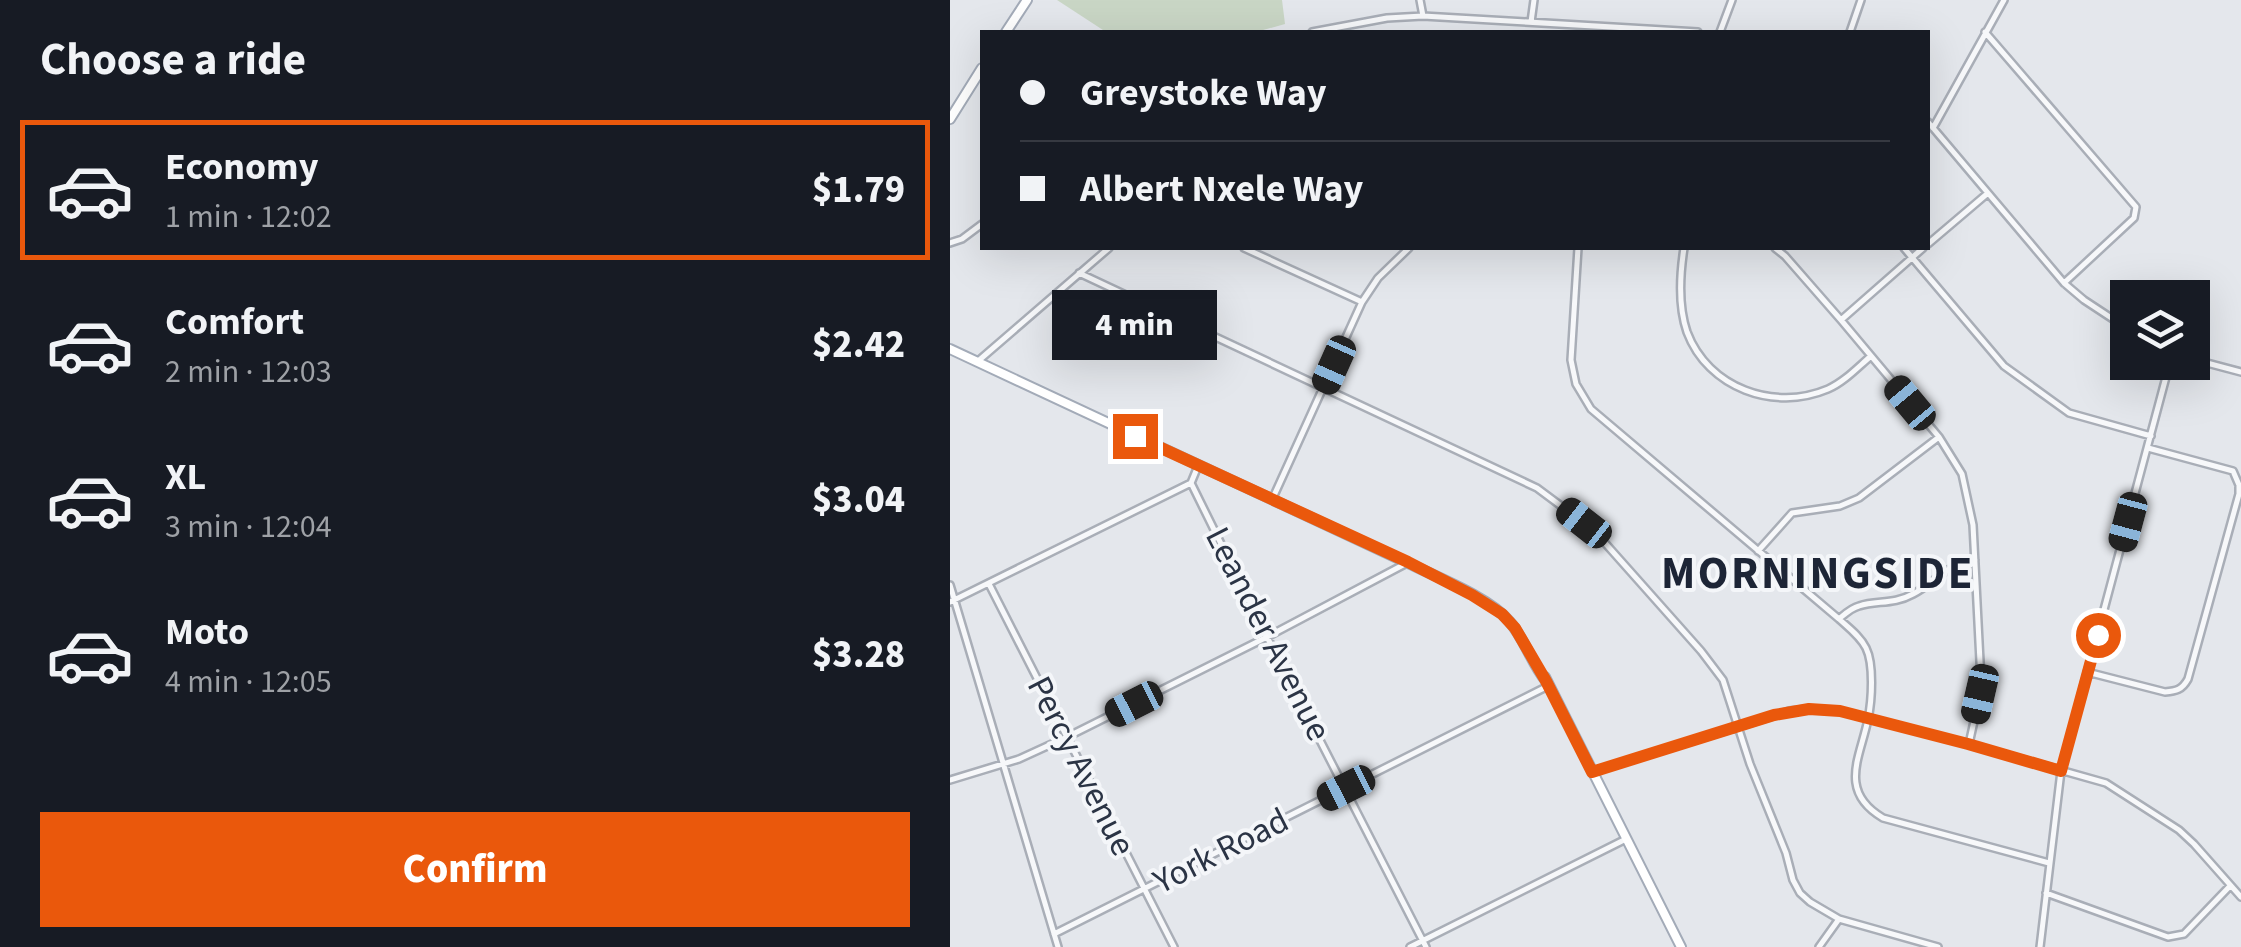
<!DOCTYPE html>
<meta charset="utf-8">
<style>
body{margin:0;font-family:"Source Sans 3",sans-serif;background:#20242c;color:#f1f3f6;height:100vh;display:flex;flex-direction:column;font-size:38px;white-space:nowrap}
*{box-sizing:border-box;margin:0}
p{font-size:32px;color:#9ea1a6}
.icon{flex:none;width:55px;height:55px;fill:none;stroke:currentColor;stroke-width:2;stroke-linecap:round;stroke-linejoin:round}
.map{position:relative;flex:1;overflow:hidden}
.details{display:flex;flex-direction:column;background:#171b24;width:950px}
.details>*{flex:none}
.hud{position:absolute;left:30px;top:30px;width:950px;height:220px;border-radius:0px;box-shadow:0 10px 40px #0002;display:grid;align-content:center;height:220px;padding:0 40px;background:#171b24}
.fabs{position:absolute;left:1160px;top:280px;display:grid;gap:20px}
.fabs a{display:grid;place-items:center;width:100px;height:100px;border-radius:0px;background:#171b24;box-shadow:0 10px 40px #0002;font-size:50px}
.end{position:absolute;width:45px;height:45px;margin:-22px;border:12px solid #ea580c;background:#fff;box-shadow:0 0 0 5px #fff}
.from{border-radius:50%}
.bubble{position:absolute;height:70px;border-radius:0px;background:#171b24;box-shadow:0 10px 40px #0002;font-size:32px;font-weight:800;line-height:70px;text-align:center}
.car{position:absolute;width:30px;height:60px;margin:-30px -15px;border-radius:12px;box-shadow:0 0 8px 2px #0007;background:linear-gradient(#222 24%,#8ab4d8 0 40%,#222 0 76%,#8ab4d8 0 86%,#222 0)}
.hud b{display:flex;align-items:center;gap:35px;height:95px;font-size:38px}
.hud b+b{border-top:2px solid #363941}
.hud i{width:25px;height:25px;background:#f1f3f6}
ul{padding:0;list-style:none}
li{display:flex;align-items:center;gap:30px;height:140px;margin:0 20px 15px;padding:0 20px;border:5px solid transparent;border-radius:0px}
li div{flex:1}
li b{display:block;font-size:38px}
li em{font-style:normal;font-weight:800}
li.current{border-color:#ea580c}
li>.icon{width:90px;height:90px;stroke-width:1.5}
h2{padding:0 40px;font-size:45px;line-height:120px}
.action{display:flex;gap:20px;margin-top:auto;padding:20px 40px}
.action a{flex:1;height:115px;border-radius:0px;background:#ea580c;color:#fff;font-size:40px;font-weight:800;line-height:115px;text-align:center}
main{display:flex;flex:1;min-height:0}
.map>svg:first-child{display:block}
.green{fill:#c9d6c5}
.lines{fill:none;stroke-linecap:round;stroke-linejoin:round}
.minor-casing{stroke:#a9aeb7;stroke-width:10}
.major-casing{stroke:#a3abb8;stroke-width:12}
.minor{stroke:#f7f8fa;stroke-width:5}
.major{stroke:#fff;stroke-width:8}
.route{stroke:#ea580c;stroke-width:12}
.labels{text-anchor:middle;dominant-baseline:central;stroke-width:8;stroke-linejoin:round;paint-order:stroke}
.street-label{font-size:35px;fill:#2b3445;stroke:#f4f6f9}
.district-label{font-size:45px;font-weight:bold;letter-spacing:2.5px;fill:#1d2536;stroke:#f4f6f9}
</style>
<main>
<section class="details">
<h2>Choose a ride</h2>
<ul>
<li class="current"><svg class="icon" aria-label="car" viewBox="0 0 24 24"><path d="M5 17H2v-5l4-1 3-4h7l3 4 3 1v5h-3M9 17h6M6 11h13"/><circle cx="7" cy="17" r="2"/><circle cx="17" cy="17" r="2"/></svg><div><b>Economy</b><p>1 min · 12:02</p></div><em>$1.79</em></li>
<li><svg class="icon" aria-label="car" viewBox="0 0 24 24"><path d="M5 17H2v-5l4-1 3-4h7l3 4 3 1v5h-3M9 17h6M6 11h13"/><circle cx="7" cy="17" r="2"/><circle cx="17" cy="17" r="2"/></svg><div><b>Comfort</b><p>2 min · 12:03</p></div><em>$2.42</em></li>
<li><svg class="icon" aria-label="car" viewBox="0 0 24 24"><path d="M5 17H2v-5l4-1 3-4h7l3 4 3 1v5h-3M9 17h6M6 11h13"/><circle cx="7" cy="17" r="2"/><circle cx="17" cy="17" r="2"/></svg><div><b>XL</b><p>3 min · 12:04</p></div><em>$3.04</em></li>
<li><svg class="icon" aria-label="car" viewBox="0 0 24 24"><path d="M5 17H2v-5l4-1 3-4h7l3 4 3 1v5h-3M9 17h6M6 11h13"/><circle cx="7" cy="17" r="2"/><circle cx="17" cy="17" r="2"/></svg><div><b>Moto</b><p>4 min · 12:05</p></div><em>$3.28</em></li>
</ul>
<div class="action"><a>Confirm</a></div>
</section>
<div class="map">
<svg width="1291" height="947" viewBox="0 0 1291 947">
<rect width="100%" height="100%" fill="#e4e7ec"/>
<path class="green" d="M107,0H332L335,24L306,32H156Z"/>
<g class="lines">
<defs>
<path id="minor" d="M470,0L473,16
M581,22L584,0
M362,32L437,18L473,16L748,32
M770,32L782,0
M900,32L911,0
M1035,32L1186,207L1184,218L1114,283
M978,122L1114,283L1134,300L1178,329
M983,128L1054,0
M0,243L12,239L32,224
M978,244L1038,193
M294,248L412,302
M628,248L621,360L626,384L641,409L889,619C899,628 910,636 916,648C924,664 922,700 918,719C911,756 887,791 933,818L1099,863
M734,248C730,274 728,306 737,332C758,388 824,412 878,389C894,382 907,368 921,356
M825,248L835,256L891,320L989,437L1012,474L1023,525L1031,681L1030,694L1019,744
M954,248L1054,366L1119,413L1201,436
M129,273L587,488L634,523L655,543L751,651L773,680L800,764L836,853L843,880L850,893L860,902L889,919L988,947
M891,320L973,248
M1242,359L1291,372
M27,362L159,248
M241,483L317,637L476,947
M322,500L412,302L428,278L459,248
M808,551L842,513L890,506L909,498L989,437
M39,584L224,947
M0,585L108,947
M0,602L241,483L248,466
M889,619C895,614 901,608 909,606C927,600 943,605 963,594C986,582 998,563 1025,560
M1137,672L1215,692C1226,691 1232,690 1238,679L1289,494V485L1283,471L1198,448
M642,772L839,711L859,709L889,711L1018,744L1156,783L1229,830L1244,844L1291,897
M0,780L69,759L117,737L317,637L455,564
M1096,893L1218,937L1234,934L1280,886
M104,934L598,686
M460,947L676,839
M869,947L889,919
M1090,947L1111,771L1220,362"/>
<path id="major" d="M56,32L77,0
M0,119L32,68
M0,349L458,563C486,577 539,597 559,621C575,639 581,663 596,681
M595,677L731,947"/>
</defs>
<use href="#minor" class="minor-casing"/>
<use href="#major" class="major-casing"/>
<use href="#minor" class="minor"/>
<use href="#major" class="major"/>
</g>
<g class="lines">
<path class="route" d="M185,436L458,562L522,595L552,614L565,628L596,681L642,772L824,715L859,709L890,711L1018,744L1111,771L1148,635"/>
</g>
<g class="labels">
<g class="street-label">
<text transform="translate(318 634) rotate(63)">Leander Avenue</text>
<text transform="translate(131 766) rotate(63)">Percy Avenue</text>
<text transform="translate(271 851) rotate(-27)">York Road</text>
</g>
<g class="district-label">
<text x="868" y="574">MORNINGSIDE</text>
</g>
</g>
</svg>
<div class="fabs">
<a><svg class="icon" aria-label="layers" viewBox="0 0 24 24"><path d="M12 4l9 5-9 5-9-5zM3 14l9 5 9-5"/></svg></a>
</div>
<i class="end from" style="left:1148px;top:635px"></i>
<i class="end" style="left:185px;top:436px"></i>
<div class="bubble" style="left:102px;top:290px;width:165px">4 min</div>
<i class="car" style="left:384px;top:365px;rotate:204deg"></i>
<i class="car" style="left:960px;top:403px;rotate:320deg"></i>
<i class="car" style="left:1178px;top:522px;rotate:195deg"></i>
<i class="car" style="left:634px;top:523px;rotate:308deg"></i>
<i class="car" style="left:1030px;top:694px;rotate:193deg"></i>
<i class="car" style="left:184px;top:704px;rotate:243deg"></i>
<i class="car" style="left:396px;top:788px;rotate:243deg"></i>
<div class="hud">
<b><i class="from"></i>Greystoke Way</b>
<b><i></i>Albert Nxele Way</b>
</div>
</div>
</main>
